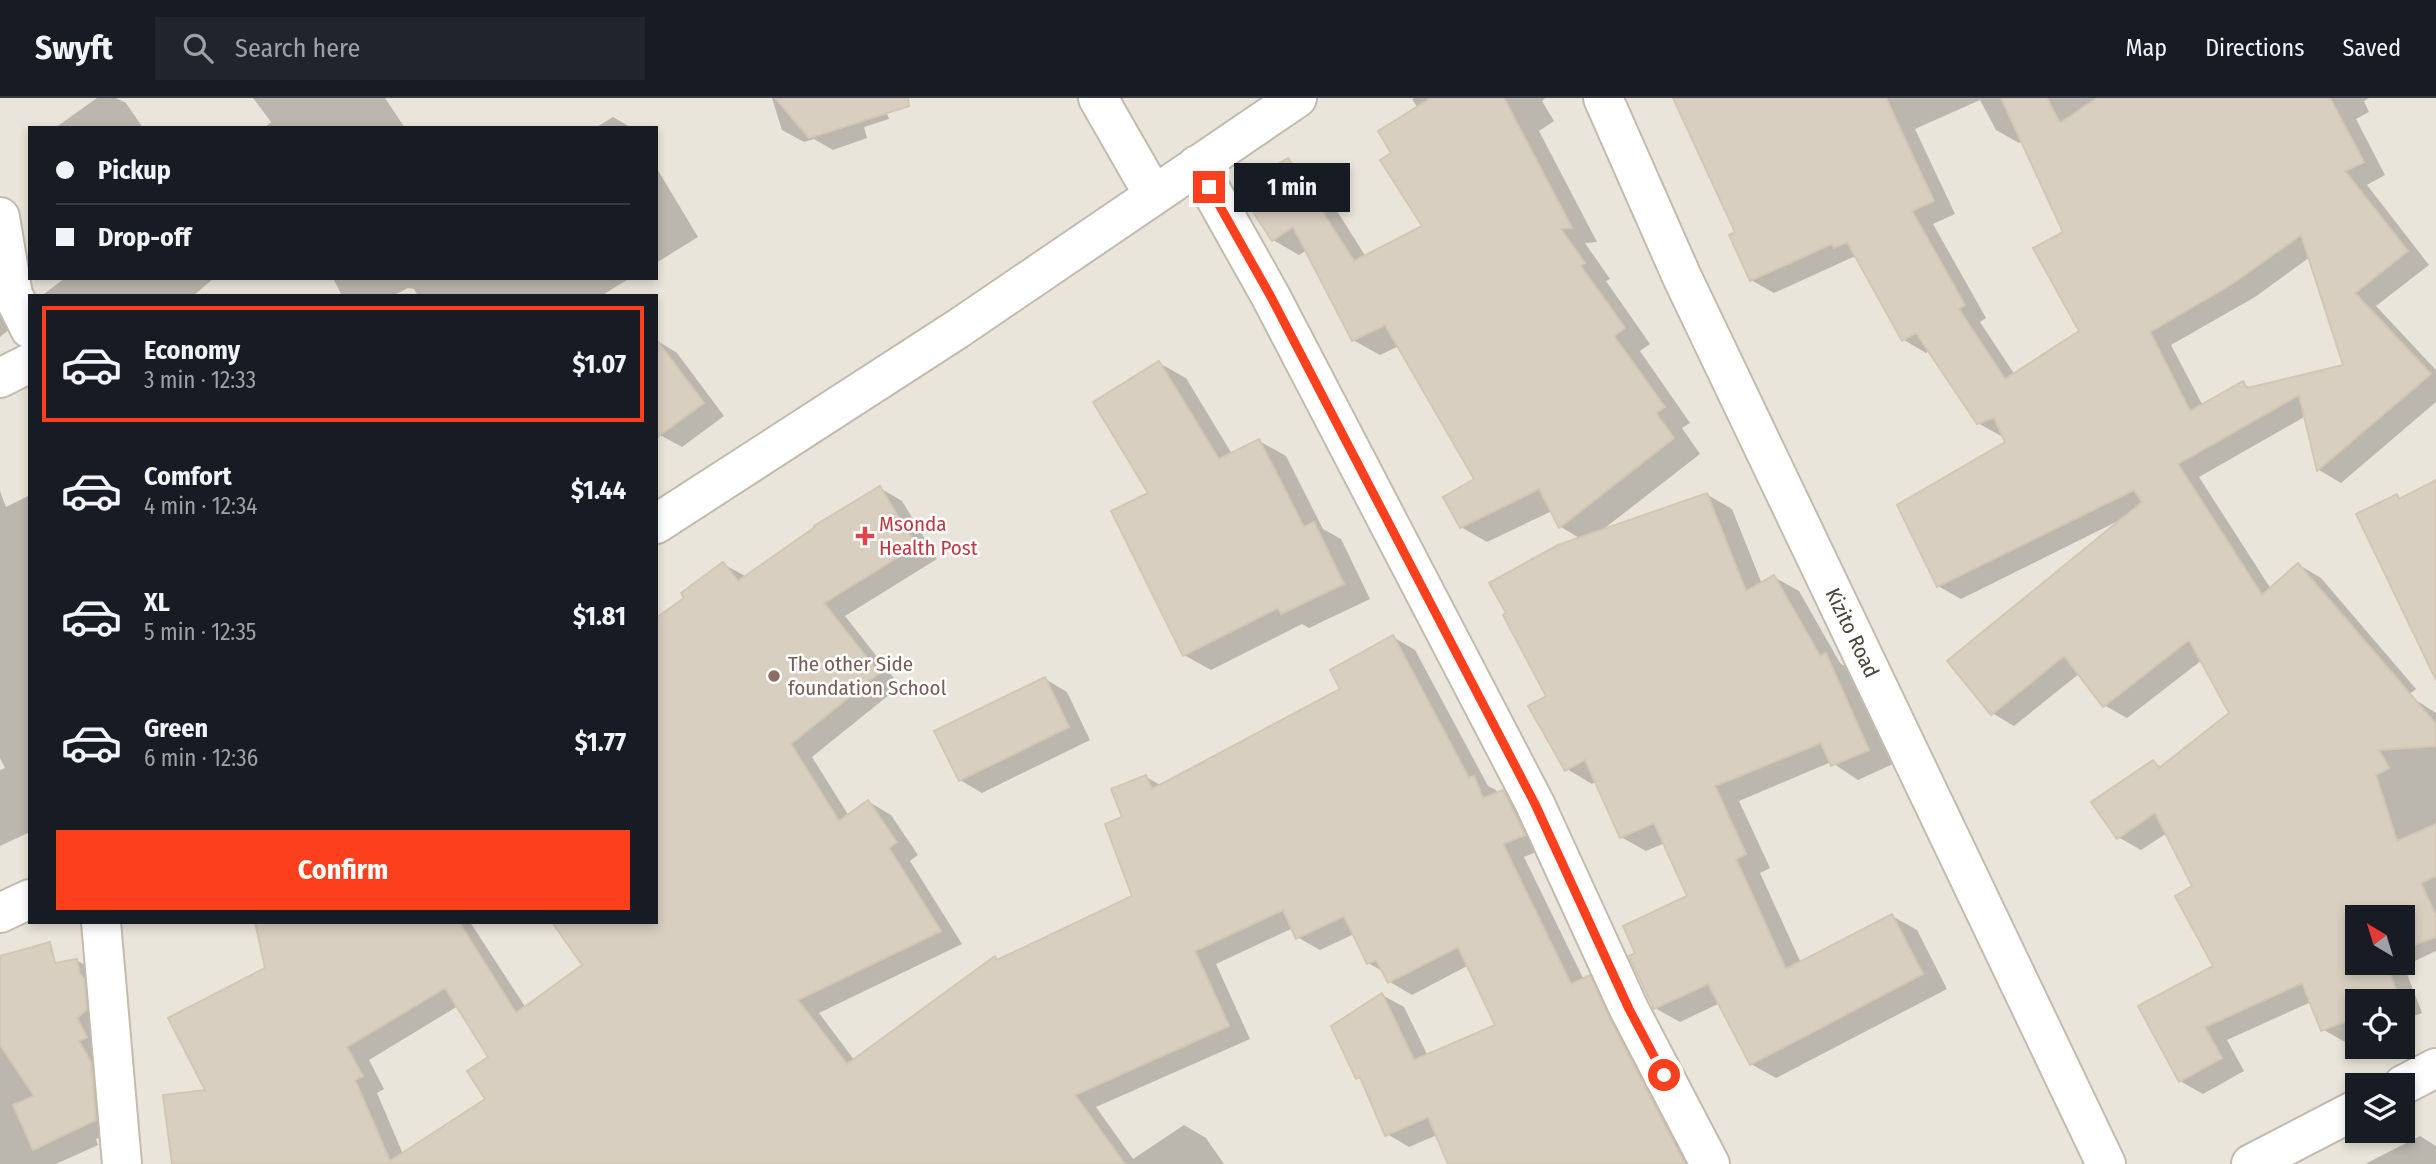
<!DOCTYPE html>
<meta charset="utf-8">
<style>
body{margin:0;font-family:"Fira Sans Condensed",sans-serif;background:#20242c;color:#f1f3f6;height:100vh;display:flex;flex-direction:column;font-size:26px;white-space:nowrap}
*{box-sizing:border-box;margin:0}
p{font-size:23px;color:#9ea1a6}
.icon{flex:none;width:38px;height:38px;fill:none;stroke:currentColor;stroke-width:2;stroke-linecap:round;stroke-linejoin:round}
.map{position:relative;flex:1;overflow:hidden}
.details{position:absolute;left:28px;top:196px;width:630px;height:630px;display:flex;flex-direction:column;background:#171b24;border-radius:0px;box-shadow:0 4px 10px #0003}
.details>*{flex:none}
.hud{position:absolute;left:28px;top:28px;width:630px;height:154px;border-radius:0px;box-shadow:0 4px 10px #0003;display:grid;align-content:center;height:154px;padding:0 28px;background:#171b24}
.needle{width:46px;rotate:322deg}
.fabs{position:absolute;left:2345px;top:807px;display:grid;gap:14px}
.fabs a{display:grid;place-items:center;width:70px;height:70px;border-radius:0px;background:#171b24;box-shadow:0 4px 10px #0003;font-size:35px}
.end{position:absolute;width:32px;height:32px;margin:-16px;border:9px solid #fc3f1d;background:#fff;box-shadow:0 0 0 4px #fff}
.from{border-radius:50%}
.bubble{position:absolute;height:49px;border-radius:0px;background:#171b24;box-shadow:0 4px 10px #0003;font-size:23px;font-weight:700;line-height:49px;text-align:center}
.hud b{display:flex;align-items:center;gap:24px;height:66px;font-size:26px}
.hud b+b{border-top:2px solid #363941}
.hud i{width:18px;height:18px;background:#f1f3f6}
ul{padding:12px 0 0;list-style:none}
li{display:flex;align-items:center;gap:21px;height:116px;margin:0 14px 10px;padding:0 14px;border:4px solid transparent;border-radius:0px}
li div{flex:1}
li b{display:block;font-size:26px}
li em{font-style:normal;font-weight:700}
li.active{border-color:#fc3f1d}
li>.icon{width:63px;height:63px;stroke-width:1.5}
.primary-button{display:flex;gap:14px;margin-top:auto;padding:14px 28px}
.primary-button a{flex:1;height:80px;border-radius:0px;background:#fc3f1d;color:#fff;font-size:28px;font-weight:700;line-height:80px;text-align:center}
header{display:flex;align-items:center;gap:42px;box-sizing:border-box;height:98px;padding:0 35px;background:#171b24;border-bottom:2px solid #363941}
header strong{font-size:33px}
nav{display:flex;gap:38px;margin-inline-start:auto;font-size:24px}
.search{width:490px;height:63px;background:#20242c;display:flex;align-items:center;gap:18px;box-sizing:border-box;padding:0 24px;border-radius:0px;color:#9ea1a6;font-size:26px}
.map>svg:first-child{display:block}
.residential{fill:#eae5da;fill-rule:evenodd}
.shadow{fill:#0003;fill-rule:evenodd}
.building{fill:#d8cfc1;stroke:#d3c7b4;stroke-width:2;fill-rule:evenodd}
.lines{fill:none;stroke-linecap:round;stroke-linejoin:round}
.minor-casing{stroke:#c2bbae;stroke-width:42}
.minor{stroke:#fff;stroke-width:38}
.route{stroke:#fc3f1d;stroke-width:9}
.health-dot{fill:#e0444e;stroke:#fff;stroke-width:2.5}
.education-dot{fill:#8d6e63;stroke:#fff;stroke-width:2.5}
.labels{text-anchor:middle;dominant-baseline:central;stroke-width:5;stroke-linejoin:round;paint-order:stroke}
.health-label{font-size:21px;fill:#be3a42;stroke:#fff;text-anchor:start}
.street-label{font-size:21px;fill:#4b4439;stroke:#fff}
.education-label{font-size:21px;fill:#785e54;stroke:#fff;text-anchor:start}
</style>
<header>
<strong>Swyft</strong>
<div class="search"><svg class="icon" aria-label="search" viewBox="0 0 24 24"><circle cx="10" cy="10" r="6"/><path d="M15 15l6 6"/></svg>Search here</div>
<nav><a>Map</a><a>Directions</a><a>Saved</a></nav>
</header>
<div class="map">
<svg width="2436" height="1066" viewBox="0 0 2436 1066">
<rect width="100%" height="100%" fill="#f6f3ec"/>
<path class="residential" d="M0,0H2436V1066H0ZM30,30H656V180H30ZM30,198H656V824H30ZM2357,819H2403V864H2357ZM2357,903H2403V948H2357ZM2357,987H2403V1032H2357Z"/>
<path class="shadow" d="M97,0H116L126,5L143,30H55Z
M253,0H385L405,30H264L271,24Z
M772,0H882L889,21L864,29L867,40L833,52L814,41L804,44L782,32Z
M1414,0H1545L1542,3L1554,23L1539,33L1597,144L1585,145L1610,181L1606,183L1650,246L1640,253L1690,325L1682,330L1700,356L1601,433L1706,396L1732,411L1762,486L1774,479L1799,493L1840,565L1851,572L1893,666L1858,682L1831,664L1739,703L1770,770L1760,775L1801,865L1892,818L1917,832L1947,891L1776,980L1751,966L1720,905L1680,924L1655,910L1689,799L1665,745L1646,753L1621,739L1596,683L1592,686L1567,671L1548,598L1581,441L1561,429L1552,413L1487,444L1461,429L1477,382L1399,248L1380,257L1353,242L1307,152L1299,157L1273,142L1275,91L1288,62L1315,78L1366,159L1425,129L1394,55L1418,10L1412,1Z
M1697,0H2369L2364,3L2369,14L2356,21L2385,77L2367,87L2429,167L2376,208L2436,272V304L2341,385L2319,372L2306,318L2199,379L2271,491L2299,467L2321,480L2416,591L2408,597L2436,615V853L2404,868L2422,915L2403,922V903H2357V940L2345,944L2322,931L2311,904L2227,942L2244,973L2203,996L2180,983L2215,869L2194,789L2167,735L2141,752L2118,739L2153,664L2163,670L2231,616L2202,562L2127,620L2104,607L2080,575L2014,628L1992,615L2120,422L1961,501L1938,488L2007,345L2004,337L2001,338L1978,325L1930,252L1926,255L1904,242L1858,162L1853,159L1774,195L1751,182ZM1980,2L1996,32L2019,45L2023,43L2065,134L2082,233L2015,277L1980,224L1986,220L1933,126L1955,116L1915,31ZM2310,159L2346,268L2252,291L2243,285L2203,308L2171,247L2255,199ZM2357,819H2403V864H2357Z
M613,19L632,30H595Z
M656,69L698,139L656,165Z
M0,148L16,226L0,239Z
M65,180H214L193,198H46L44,196Z
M333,180H630L601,198H418L414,191L408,190L392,198H342Z
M656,242L677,255L724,318L682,349L660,337Z
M1159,265L1186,280L1232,356L1259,343L1286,358L1323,431L1341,441L1370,501L1309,530L1302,526L1211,572L1184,557L1150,396Z
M880,390L902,403L937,461L845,518L900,588L812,659L849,718L869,704L891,717L918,757L910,763L962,846L819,915L855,963L995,860L1000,862L1134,799L1124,720L1146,679L1162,688L1342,591L1393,539L1415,552L1488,688L1496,692L1498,696L1503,694L1525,707L1546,750L1524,759L1584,882L1589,879L1612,892L1700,1066H1450L1437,1037L1409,1049L1387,1036L1364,983L1358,980L1382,897L1404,909L1428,958L1498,928L1469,867L1412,897L1390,884L1384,874L1368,865L1354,836L1320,852L1297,839L1293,830L1216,866L1250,941L1096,1009L1133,1061L1184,1027L1206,1040L1224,1066H174L267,871L257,824H470L526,910L656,824L687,500L723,466L747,479ZM458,908L490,959L487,1002L403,1056L377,995L384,991L369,962Z
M0,393L6,409L30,397V734L0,748V672L5,670L0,660Z
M1045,581L1067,594L1090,642L982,695L960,682Z
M76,862L96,873L115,1033L96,1041L98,1047L56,1066H0V897Z
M2420,1038L2436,1048V1066H2365Z"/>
<path class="building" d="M775,0H908L909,8L809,40Z
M1431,0H1504L1572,130L1561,131L1585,165L1581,168L1625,230L1614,238L1665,309L1656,315L1674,340L1559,430L1539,391L1460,430L1443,399L1474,381L1385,227L1352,243L1293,129L1272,143L1248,106L1273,90L1264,74L1288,60L1354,163L1422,128L1380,62L1391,55L1378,33Z
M1673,0H1886L1934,103L1912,113L1965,207L1959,211L2005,281L2079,233L2033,150L2063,134L2001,0H2047L2060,25L2097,0H2330L2364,64L2345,73L2408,153L2355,195L2431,276L2317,373L2299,297L2178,366L2262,497L2298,465L2436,626V648L2379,652L2389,670L2376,677L2397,743L2436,726V778L2421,785L2436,818V839L2403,851V819H2357V864H2386L2400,903H2357V919L2321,933L2302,885L2205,929L2222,960L2179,984L2138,908L2213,868L2175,798L2192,788L2155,715L2117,741L2091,704L2153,662L2159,670L2229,615L2189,542L2103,609L2064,558L1991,617L1947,563L2142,404L2134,392L1937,489L1897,407L2005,344L1994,320L1977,326L1916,235L1902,243L1847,144L1834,150L1832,146L1750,183L1729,137L1735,134ZM2301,137L2343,267L2247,290L2243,283L2190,313L2150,234L2232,186Z
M656,241L704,305L656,340Z
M1159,263L1219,361L1259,341L1304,429L1314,424L1344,486L1281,516L1278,510L1183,558L1111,413L1148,395L1093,304Z
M2436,382V582L2356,416L2397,396L2399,401Z
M880,388L916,448L824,505L879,575L791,646L839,723L868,702L897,744L889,750L941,833L798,902L847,966L995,858L997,862L1132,798L1105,726L1122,719L1111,691L1146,677L1152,691L1340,591L1330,572L1393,537L1469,680L1474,678L1483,700L1503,692L1525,737L1503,746L1571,886L1590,877L1610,921L1685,1066H1448L1428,1019L1385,1038L1360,979L1356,981L1331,928L1382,895L1414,962L1495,927L1458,849L1388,885L1376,862L1367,866L1344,818L1296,841L1283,812L1195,853L1229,928L1075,997L1125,1066H172L163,997L205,992L168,920L265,870L255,824H459L516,915L582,867L552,824H656V520L684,500L681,495L723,464L738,483L815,429L814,428ZM445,890L488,959L467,973L485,1001L390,1063L355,982L363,978L347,949Z
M1707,395L1746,493L1774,477L1820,558L1826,555L1869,652L1831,668L1821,645L1715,688L1746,756L1736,761L1786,871L1892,816L1923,876L1750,967L1708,886L1654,911L1629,858L1635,855L1623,828L1687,798L1654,725L1620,740L1585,662L1565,673L1528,608L1546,598L1503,517L1506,515L1489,485L1558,447Z
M1045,579L1069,629L959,683L934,633Z
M50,844L55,865L77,861L80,876L84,881L87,911L77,920L87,939L79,943L91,964L96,1022L33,1052L13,1007L34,998L0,947V858Z"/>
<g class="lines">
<defs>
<g id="minor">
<path d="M1098,0L1153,96"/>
<path id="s1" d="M1603,0L1682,179L2106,1066"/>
<path d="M1197,67L1271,199L1535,706L1629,911L1710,1066"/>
<path d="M0,119L13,197L30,231"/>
<path d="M0,280L30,265"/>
<path d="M656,426L959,230L1297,0"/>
<path d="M0,815L30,801"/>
<path d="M101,824L122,1066"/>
<path d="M2403,987L2436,970"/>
<path d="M2251,1066L2357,1011"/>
</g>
</defs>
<use href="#minor" class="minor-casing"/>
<use href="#minor" class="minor"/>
</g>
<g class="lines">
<path class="route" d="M1209,89L1271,199L1535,706L1629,911L1664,977"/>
</g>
<path class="health-dot" d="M861.5 427.5h7v7h7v7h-7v7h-7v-7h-7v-7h7z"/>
<circle class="education-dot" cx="774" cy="578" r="7"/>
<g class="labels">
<g class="health-label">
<text x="879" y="426">Msonda<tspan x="879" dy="24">Health Post</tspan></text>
</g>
<g class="street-label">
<text stroke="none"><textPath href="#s1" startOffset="590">Kizito Road</textPath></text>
</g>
<g class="education-label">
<text x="788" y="566">The other Side<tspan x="788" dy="24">foundation School</tspan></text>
</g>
</g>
</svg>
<div class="fabs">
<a><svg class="needle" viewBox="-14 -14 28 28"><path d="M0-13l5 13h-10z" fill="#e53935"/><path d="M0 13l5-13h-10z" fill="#9ea1a6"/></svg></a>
<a><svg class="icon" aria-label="locate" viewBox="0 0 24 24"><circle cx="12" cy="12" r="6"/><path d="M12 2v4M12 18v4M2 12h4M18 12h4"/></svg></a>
<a><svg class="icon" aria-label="layers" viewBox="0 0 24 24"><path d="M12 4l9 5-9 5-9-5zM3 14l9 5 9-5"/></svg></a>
</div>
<i class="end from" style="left:1664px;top:977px"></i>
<i class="end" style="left:1209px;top:89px"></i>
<div class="bubble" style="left:1234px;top:65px;width:116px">1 min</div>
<div class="hud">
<b><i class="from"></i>Pickup</b>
<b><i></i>Drop-off</b>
</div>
<section class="details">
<ul>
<li class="active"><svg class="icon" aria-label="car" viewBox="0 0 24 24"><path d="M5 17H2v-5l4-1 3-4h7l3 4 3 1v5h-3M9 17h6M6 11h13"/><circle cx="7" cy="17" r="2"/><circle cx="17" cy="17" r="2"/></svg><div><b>Economy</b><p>3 min · 12:33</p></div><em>$1.07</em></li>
<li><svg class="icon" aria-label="car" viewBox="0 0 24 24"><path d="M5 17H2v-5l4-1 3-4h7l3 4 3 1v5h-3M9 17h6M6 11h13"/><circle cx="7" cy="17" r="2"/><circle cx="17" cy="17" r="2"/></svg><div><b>Comfort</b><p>4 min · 12:34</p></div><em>$1.44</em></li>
<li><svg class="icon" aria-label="car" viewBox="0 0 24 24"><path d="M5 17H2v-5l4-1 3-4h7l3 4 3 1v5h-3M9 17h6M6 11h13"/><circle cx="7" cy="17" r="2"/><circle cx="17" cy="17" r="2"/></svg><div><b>XL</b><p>5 min · 12:35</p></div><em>$1.81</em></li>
<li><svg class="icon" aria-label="car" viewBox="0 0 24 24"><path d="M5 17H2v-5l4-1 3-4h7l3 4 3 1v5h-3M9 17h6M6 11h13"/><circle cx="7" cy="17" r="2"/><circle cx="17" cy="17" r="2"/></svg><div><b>Green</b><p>6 min · 12:36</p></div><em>$1.77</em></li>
</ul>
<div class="primary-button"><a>Confirm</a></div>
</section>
</div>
